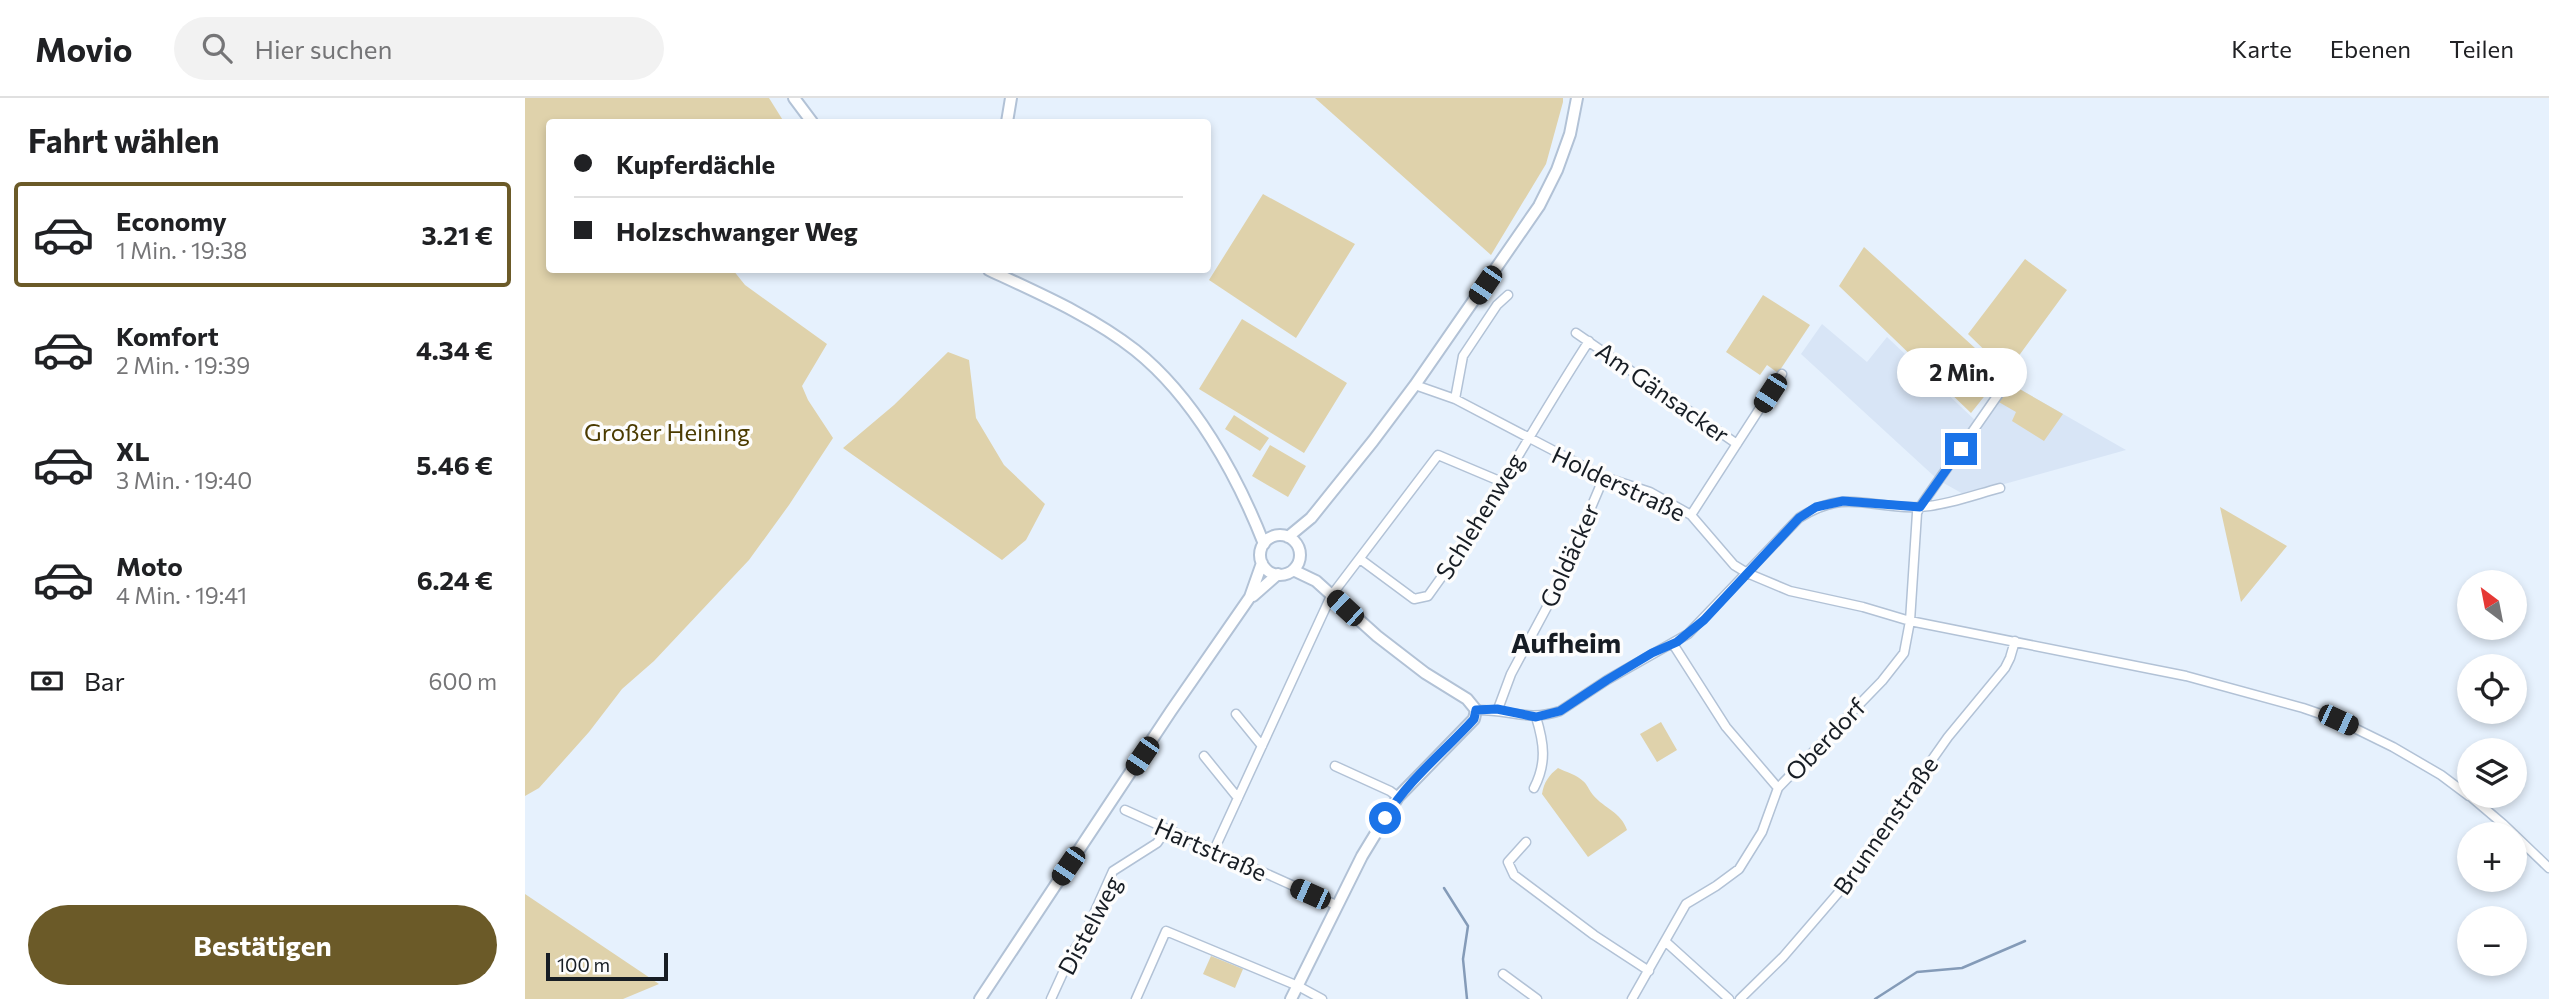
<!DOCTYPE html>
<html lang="de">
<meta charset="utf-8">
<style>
body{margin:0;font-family:Commissioner,sans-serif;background:#f2f2f2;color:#202124;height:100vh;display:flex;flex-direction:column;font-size:26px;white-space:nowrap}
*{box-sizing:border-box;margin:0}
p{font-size:23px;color:#757577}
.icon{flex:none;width:38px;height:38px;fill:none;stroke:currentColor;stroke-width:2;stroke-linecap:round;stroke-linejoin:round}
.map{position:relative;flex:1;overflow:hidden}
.sheet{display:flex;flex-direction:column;background:#fff;width:525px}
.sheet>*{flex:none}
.banner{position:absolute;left:21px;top:21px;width:665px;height:154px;border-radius:7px;box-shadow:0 4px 10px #0003;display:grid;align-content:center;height:154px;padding:0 28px;background:#fff}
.needle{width:46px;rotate:328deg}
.buttons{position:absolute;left:1932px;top:472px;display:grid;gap:14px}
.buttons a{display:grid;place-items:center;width:70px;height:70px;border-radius:50%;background:#fff;box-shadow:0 4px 10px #0003;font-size:35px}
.scale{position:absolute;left:21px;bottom:18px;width:122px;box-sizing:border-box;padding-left:7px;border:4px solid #171d24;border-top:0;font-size:19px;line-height:24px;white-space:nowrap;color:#171d24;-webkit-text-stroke:5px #fdfdfd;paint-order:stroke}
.end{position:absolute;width:32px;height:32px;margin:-16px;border:9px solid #1a73e8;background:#fff;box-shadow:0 0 0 4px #fff}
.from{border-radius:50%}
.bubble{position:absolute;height:49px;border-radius:24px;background:#fff;box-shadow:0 4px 10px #0003;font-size:23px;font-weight:700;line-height:49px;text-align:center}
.car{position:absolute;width:21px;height:42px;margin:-21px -10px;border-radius:9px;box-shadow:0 0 5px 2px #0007;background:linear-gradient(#222 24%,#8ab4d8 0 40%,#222 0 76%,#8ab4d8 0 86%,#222 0)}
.banner b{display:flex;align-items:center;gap:24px;height:66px;font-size:26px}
.banner b+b{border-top:2px solid #e0e0e0}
.banner i{width:18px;height:18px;background:#202124}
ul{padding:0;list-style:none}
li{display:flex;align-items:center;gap:21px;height:105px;margin:0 14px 10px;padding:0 14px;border:4px solid transparent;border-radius:7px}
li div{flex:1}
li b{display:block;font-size:26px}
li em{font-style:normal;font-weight:700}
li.on{border-color:#6b5a28}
li>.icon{width:63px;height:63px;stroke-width:1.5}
h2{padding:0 28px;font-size:32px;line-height:84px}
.pay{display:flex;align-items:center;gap:18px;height:77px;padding:0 28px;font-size:26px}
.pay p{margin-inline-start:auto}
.button{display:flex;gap:14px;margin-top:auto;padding:14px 28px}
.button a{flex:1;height:80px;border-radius:42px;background:#6b5a28;color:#fff;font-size:28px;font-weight:700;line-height:80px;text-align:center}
header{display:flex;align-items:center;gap:42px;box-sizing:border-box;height:98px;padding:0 35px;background:#fff;border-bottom:2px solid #e0e0e0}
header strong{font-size:33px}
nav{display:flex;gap:38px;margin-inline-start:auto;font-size:24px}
.search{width:490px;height:63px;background:#f2f2f2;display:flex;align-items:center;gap:18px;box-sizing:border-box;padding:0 24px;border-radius:38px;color:#757577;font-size:26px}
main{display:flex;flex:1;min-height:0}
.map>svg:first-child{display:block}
.built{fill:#d8e5f6}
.green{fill:#dfd2ab}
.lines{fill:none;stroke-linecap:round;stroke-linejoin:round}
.stream{stroke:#849bb8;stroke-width:2.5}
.street-casing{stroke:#b2c2d6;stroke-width:11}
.secondary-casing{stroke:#b2c2d6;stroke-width:14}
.street{stroke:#fff;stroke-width:8}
.secondary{stroke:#fff;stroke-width:10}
.route{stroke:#1a73e8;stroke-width:9}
.labels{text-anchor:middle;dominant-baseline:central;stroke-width:7;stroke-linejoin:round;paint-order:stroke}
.street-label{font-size:24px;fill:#171d24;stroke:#fdfdfd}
.park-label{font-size:24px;fill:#4b3b00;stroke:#fdfdfd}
.quarter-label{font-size:28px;font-weight:bold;fill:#171d24;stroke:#fdfdfd}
</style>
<header>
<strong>Movio</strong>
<div class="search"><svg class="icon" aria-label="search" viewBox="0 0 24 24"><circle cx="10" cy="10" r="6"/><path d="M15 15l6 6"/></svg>Hier suchen</div>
<nav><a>Karte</a><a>Ebenen</a><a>Teilen</a></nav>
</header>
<main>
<section class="sheet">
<h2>Fahrt wählen</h2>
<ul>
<li class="on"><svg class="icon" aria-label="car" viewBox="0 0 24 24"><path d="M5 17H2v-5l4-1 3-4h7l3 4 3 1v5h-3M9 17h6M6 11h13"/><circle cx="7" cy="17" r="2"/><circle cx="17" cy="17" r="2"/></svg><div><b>Economy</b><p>1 Min. · 19:38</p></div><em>3.21 €</em></li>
<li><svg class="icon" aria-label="car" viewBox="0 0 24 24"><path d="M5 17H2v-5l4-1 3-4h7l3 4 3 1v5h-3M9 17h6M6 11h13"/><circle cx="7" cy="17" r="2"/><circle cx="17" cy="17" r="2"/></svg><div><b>Komfort</b><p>2 Min. · 19:39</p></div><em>4.34 €</em></li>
<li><svg class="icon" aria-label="car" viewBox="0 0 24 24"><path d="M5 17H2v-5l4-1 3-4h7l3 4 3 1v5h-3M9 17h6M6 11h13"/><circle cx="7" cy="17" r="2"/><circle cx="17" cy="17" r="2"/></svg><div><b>XL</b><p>3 Min. · 19:40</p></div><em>5.46 €</em></li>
<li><svg class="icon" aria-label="car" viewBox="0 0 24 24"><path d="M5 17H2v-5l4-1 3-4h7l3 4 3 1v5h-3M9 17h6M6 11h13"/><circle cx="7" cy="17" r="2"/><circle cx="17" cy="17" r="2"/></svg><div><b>Moto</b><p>4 Min. · 19:41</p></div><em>6.24 €</em></li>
</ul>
<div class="pay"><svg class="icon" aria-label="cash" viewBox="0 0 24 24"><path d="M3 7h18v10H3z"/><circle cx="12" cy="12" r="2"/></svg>Bar<p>600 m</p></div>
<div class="button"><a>Bestätigen</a></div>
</section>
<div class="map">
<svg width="2024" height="901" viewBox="0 0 2024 901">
<rect width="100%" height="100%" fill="#e6f1fd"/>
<path class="built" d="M1297,226L1342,264L1362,239L1452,324L1411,380L1276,256Z
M1484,285L1601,352L1440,397L1415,383Z"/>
<path class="green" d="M0,0H244L259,24H24V172H208L220,187L302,246L277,288L283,302L308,340L264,407L224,462L129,563L97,591L64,634L14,690L0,698Z
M790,0H1038V4L1021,66L966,157Z
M738,96L830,146L771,240L684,182Z
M1339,149L1484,281L1470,302L1462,295L1446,315L1314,188Z
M1500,161L1542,192L1482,274L1443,236Z
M1238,197L1285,227L1253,275L1242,267L1235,277L1201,254Z
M717,221L822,285L779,355L674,291Z
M423,254L444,262L451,320L479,367L520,406L501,442L477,462L318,350L369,307Z
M1484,285L1538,316L1519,343L1487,323L1491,314L1472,303Z
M709,317L744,340L735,353L700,331Z
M745,347L781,368L763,399L727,378Z
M1695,409L1762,448L1716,504Z
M1136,624L1152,652L1132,664L1115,636Z
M1033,670C1041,674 1052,677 1058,683C1062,686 1064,692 1068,697C1080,711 1096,714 1102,732L1063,759L1017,696C1019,684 1024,677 1033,670Z
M0,796L134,886L98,901H0Z
M686,858L718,871L710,890L678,876Z"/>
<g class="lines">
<path class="stream" d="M919,790L943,828L938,861L942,901
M1350,901L1392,874L1437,870L1500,843"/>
<defs>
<path id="street" d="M1051,235L1212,346
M890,287L930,301L1079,379L1125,394L1166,417L1209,467L1222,475L1265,493L1338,509L1385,523L1661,578L1778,610L1813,622L1868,649L1916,677L1944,698
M930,301L938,258L972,207L983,197
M1166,417L1257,276
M835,461L889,501L903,498C962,417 1009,327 1064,243
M1148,546L1201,629L1253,690
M973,611L986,576L1031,492L1079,379
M951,612C983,611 1003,624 1035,613L1082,582L1163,536L1274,420C1323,389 1345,412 1395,409C1422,407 1449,397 1475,390
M711,616L737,648
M679,658L713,700
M810,668L865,693L873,699
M1009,690C1022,665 1019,645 1011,619
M1945,698L1978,726L2024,770
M600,712L811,807
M1001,744L983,764L989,777L1069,837L1124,873
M689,752L806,498L913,357L977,384
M1141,844L1204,901
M978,876L1012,901
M526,901L547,855L559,838L588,773L632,745L641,732
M611,901L641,833L773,888L797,901
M1107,901L1161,806L1191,788L1214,771L1237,734L1253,690L1357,583L1379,555L1385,523L1392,415L1395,409L1484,281
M1215,901L1258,859L1314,794L1423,639L1480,570L1485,560L1490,543"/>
<path id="secondary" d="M269,0L287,24
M482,24L486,0
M464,172C513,195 567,218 610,252C669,299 712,377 739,446
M735 457a20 20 0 1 1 40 0a20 20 0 1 1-40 0Z
M763,439L786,420L848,343L890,287L1014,108L1032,72L1045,36L1052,0
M728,498L753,476
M455,901L646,613L725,499L737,465
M766,901L837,758L873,699L949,621L951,612L942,601L900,575L852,538L791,483L768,472"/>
</defs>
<use href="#street" class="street-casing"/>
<use href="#secondary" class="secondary-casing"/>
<use href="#street" class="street"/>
<use href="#secondary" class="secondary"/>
</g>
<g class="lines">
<path class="route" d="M860,720C884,681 919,654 949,621L951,612L972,611L1011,619L1035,613L1082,582L1127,555L1152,544L1179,522L1274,420L1291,409L1318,403L1395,409L1436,351"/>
</g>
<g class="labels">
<g class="street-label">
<text transform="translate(1138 294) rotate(35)">Am Gänsacker</text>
<text transform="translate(1094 385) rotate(25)">Holderstraße</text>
<text transform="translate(954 418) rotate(-58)">Schlehenweg</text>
<text transform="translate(1044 457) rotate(-66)">Goldäcker</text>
<text transform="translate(1300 641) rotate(-46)">Oberdorf</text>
<text transform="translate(1360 727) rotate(-55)">Brunnenstraße</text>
<text transform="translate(686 751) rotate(24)">Hartstraße</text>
<text transform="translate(564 827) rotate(-62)">Distelweg</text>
</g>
<g class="park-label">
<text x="142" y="333">Großer Heining</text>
</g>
<g class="quarter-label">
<text x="1041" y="544">Aufheim</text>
</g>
</g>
</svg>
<div class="buttons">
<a><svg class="needle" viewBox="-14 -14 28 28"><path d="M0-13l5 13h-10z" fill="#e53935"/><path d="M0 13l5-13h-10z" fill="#757577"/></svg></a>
<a><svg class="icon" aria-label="locate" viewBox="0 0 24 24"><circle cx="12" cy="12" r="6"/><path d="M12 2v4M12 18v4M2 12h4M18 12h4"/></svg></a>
<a><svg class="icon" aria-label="layers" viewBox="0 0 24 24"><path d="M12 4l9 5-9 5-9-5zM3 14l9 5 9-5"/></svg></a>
<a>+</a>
<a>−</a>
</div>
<div class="scale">100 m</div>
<i class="end from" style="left:860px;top:720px"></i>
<i class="end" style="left:1436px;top:351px"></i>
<div class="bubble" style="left:1372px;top:250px;width:130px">2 Min.</div>
<i class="car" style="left:960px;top:187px;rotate:214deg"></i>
<i class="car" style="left:1245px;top:295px;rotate:213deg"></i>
<i class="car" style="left:820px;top:510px;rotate:313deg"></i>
<i class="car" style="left:1813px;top:622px;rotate:115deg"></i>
<i class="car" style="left:617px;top:658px;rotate:214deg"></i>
<i class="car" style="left:543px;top:768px;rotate:214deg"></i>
<i class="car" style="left:785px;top:796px;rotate:294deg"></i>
<div class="banner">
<b><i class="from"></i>Kupferdächle</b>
<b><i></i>Holzschwanger Weg</b>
</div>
</div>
</main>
